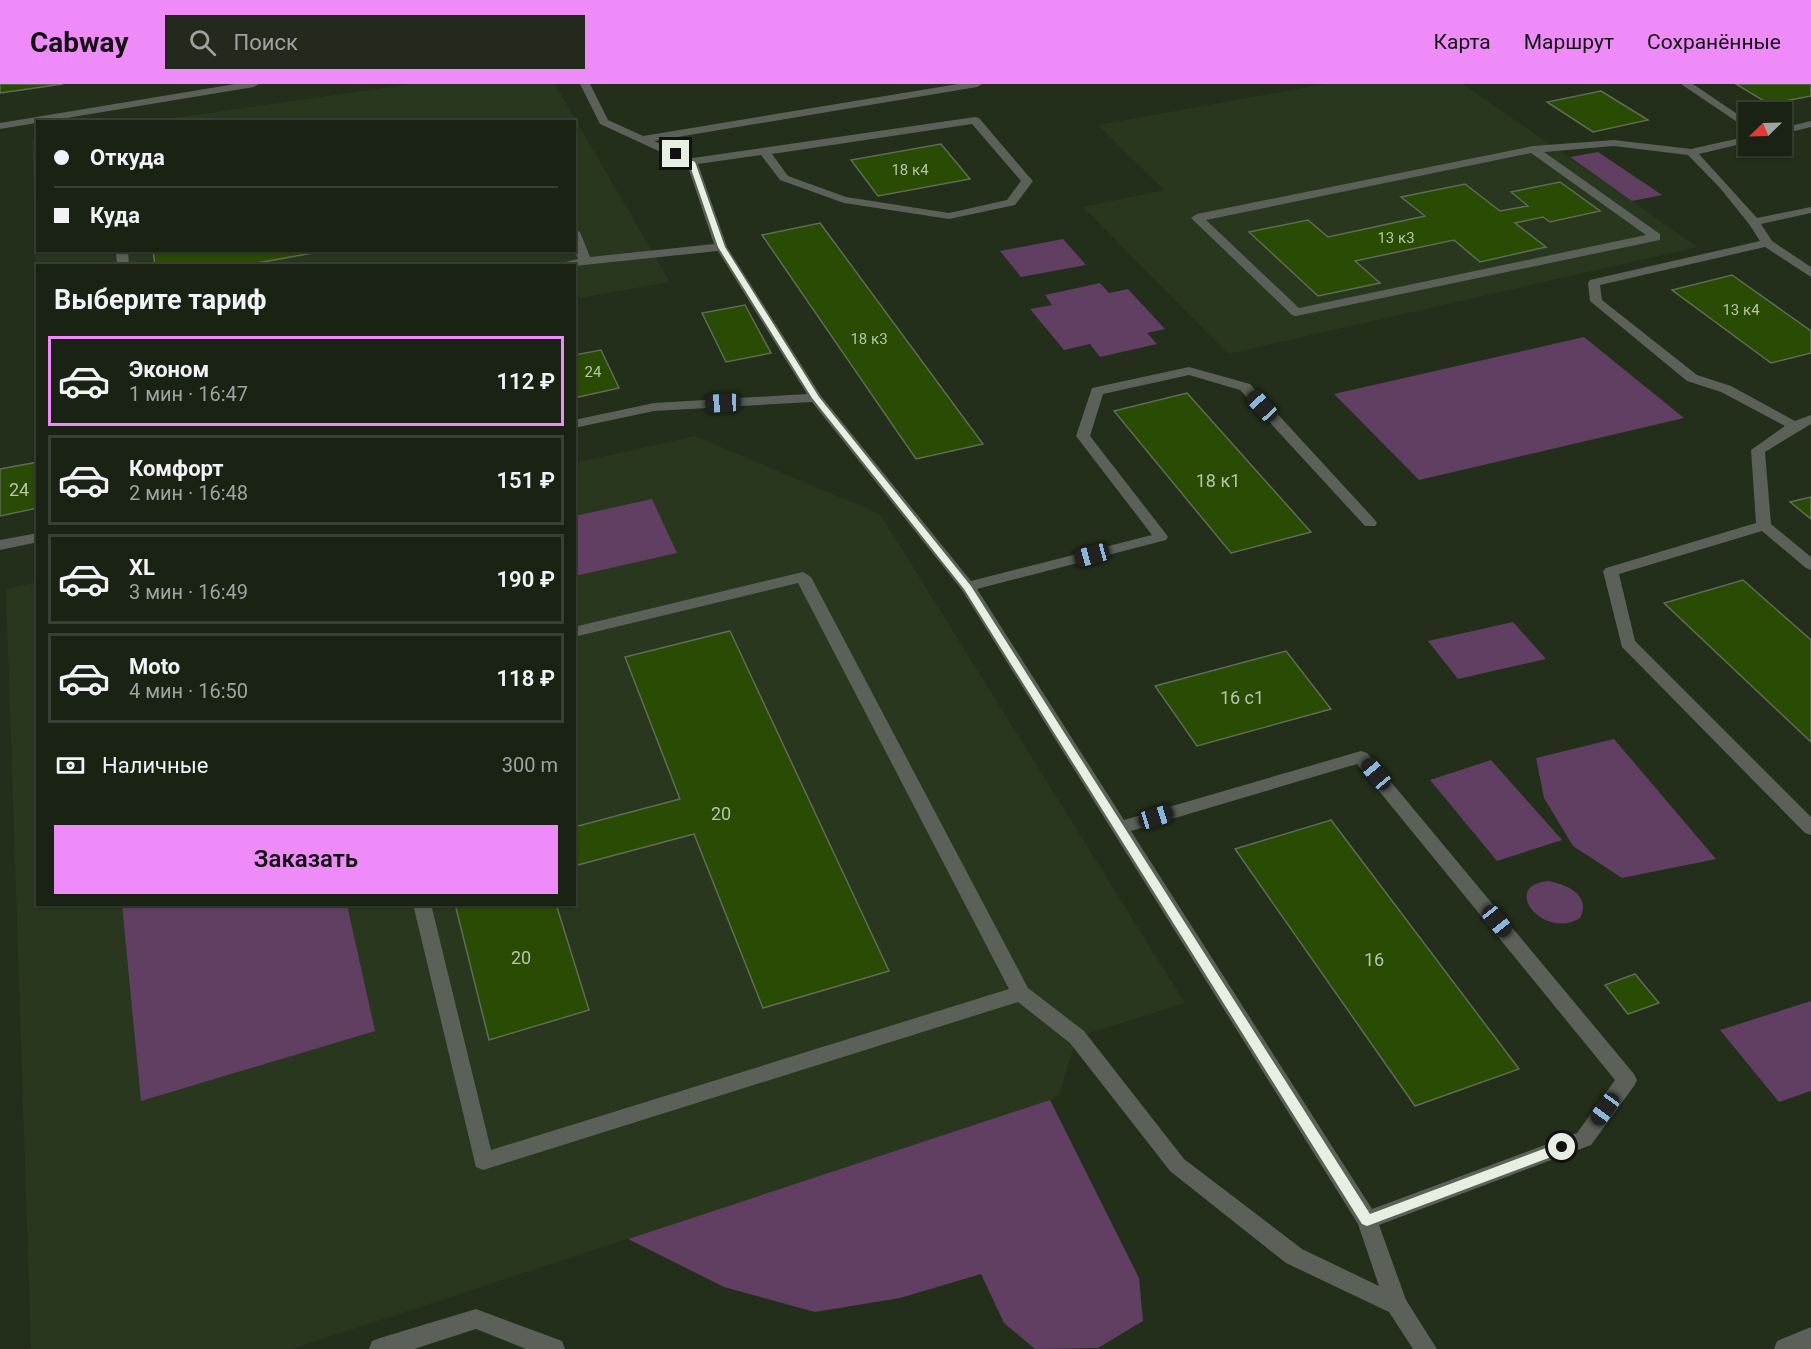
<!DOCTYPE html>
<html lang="ru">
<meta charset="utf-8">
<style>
body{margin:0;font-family:Roboto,sans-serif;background:#232a1d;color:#f1f3f6;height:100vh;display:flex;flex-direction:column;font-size:22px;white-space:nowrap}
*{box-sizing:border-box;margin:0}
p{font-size:20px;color:#9fa4a0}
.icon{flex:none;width:33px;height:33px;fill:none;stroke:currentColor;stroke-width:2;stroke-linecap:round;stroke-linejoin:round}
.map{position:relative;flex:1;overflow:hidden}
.panel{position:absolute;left:36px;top:180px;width:540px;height:642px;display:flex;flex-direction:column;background:#1a2214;border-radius:0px;box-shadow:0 2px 4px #0004,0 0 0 2px #383f34}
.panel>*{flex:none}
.hud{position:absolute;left:36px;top:36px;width:540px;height:132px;border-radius:0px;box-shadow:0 2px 4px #0004,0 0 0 2px #383f34;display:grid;align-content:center;height:132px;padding:0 18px;background:#1a2214}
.needle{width:39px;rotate:247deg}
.tools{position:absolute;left:1738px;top:18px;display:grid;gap:12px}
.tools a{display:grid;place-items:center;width:54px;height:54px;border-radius:0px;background:#1a2214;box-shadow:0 2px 4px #0004,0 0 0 2px #383f34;font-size:30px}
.end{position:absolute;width:27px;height:27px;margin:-14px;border:8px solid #e7eee2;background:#111;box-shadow:0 0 0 3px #111}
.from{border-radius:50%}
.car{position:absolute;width:18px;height:36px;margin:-18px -9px;border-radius:8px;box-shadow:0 0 4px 2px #0007;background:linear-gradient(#222 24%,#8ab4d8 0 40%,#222 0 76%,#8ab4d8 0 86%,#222 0)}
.hud b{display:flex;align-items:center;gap:21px;height:57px;font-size:22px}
.hud b+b{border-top:2px solid #383f34}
.hud i{width:15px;height:15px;background:#f1f3f6}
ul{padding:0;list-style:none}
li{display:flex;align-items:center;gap:18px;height:90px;margin:0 12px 9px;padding:0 6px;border:3px solid #383f34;border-radius:0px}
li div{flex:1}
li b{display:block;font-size:22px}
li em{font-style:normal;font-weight:600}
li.active{border-color:#ee8bf8}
li>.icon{width:54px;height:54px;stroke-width:1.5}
h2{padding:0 18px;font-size:27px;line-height:72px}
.pay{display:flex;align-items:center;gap:15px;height:66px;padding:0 18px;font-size:22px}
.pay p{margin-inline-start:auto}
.primary-button{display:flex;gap:12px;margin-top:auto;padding:12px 18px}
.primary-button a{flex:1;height:69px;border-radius:0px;background:#ee8bf8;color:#111;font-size:24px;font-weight:600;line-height:69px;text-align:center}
header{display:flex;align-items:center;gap:36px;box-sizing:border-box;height:84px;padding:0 30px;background:#ee8bf8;color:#111}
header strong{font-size:28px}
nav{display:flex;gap:33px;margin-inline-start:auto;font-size:21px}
.search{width:420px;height:54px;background:#232a1d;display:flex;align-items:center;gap:15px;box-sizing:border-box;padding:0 21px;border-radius:0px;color:#9fa4a0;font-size:22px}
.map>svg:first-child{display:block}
.built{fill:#29371e}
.green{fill:#603f63}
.building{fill:#294b03;stroke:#5f6c57;stroke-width:1.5}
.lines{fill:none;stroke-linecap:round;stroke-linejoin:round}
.service{fill:#5b6158;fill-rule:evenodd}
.tertiary{fill:#5b6158;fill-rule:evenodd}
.route{fill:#e7eee2}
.labels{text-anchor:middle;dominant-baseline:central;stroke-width:4.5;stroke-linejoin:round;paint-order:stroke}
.far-number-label{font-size:15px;fill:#b8c5aa}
.number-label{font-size:18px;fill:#b8c5aa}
</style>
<header>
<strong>Cabway</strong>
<div class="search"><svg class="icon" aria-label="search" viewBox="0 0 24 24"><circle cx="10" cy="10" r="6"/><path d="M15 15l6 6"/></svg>Поиск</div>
<nav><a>Карта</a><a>Маршрут</a><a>Сохранённые</a></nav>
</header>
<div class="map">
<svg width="1811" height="1265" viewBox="0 0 1811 1265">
<rect width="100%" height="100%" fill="#232e1b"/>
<path class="built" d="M412,0H555L670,198L575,215L574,182H38L37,235L32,55L37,54L38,166H574V38L153,37Z
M1325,0H1463L1698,163L1228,270L1083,123L1164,106L1098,41Z
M695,352L880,430L1185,919L1077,953L1059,1011L1050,1016L292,1265H31L6,505L37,498L38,820H574L575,379Z"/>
<path class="green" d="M1598,68L1662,111L1632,117L1570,73Z
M1063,155L1086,181L1021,193L1000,167Z
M1100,199L1109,209L1128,205L1165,245L1147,249L1157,260L1100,273L1090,260L1064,266L1030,225L1052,221L1045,211Z
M1584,253L1684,334L1419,396L1334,310Z
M652,415L677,469L575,492V432Z
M1513,538L1546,575L1458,595L1428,557Z
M1614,655L1716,775L1622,794L1573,762L1544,714L1536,674Z
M1491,676L1562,756L1497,777L1430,696Z
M1548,797C1566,800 1592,811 1580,834C1544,857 1499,802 1548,797Z
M122,821H347L375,947L141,1017Z
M1811,917V1007L1779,1018L1720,946Z
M1050,1016L1139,1194L1143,1237L1098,1264L1035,1265L1004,1239L981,1190L900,1214L815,1228L724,1203L628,1155Z"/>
<path class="building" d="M0,0H63L0,9Z
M1736,0H1811V12L1769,20Z
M1601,7L1648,36L1593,48L1547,18Z
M941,60L970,95L878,112L851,76Z
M1560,98L1600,127L1550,138L1543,133L1515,139L1546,163L1480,178L1454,156L1355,177L1380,199L1318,212L1249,148L1308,136L1328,153L1425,132L1401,113L1465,100L1500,127L1528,122L1511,108Z
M820,139L983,360L916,375L762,151Z
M153,166H330L240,182H155Z
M1732,191L1811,247V269L1771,279L1672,206Z
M745,221L771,269L726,278L702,229Z
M601,266L619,304L574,314V271Z
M1187,309L1311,448L1231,469L1114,327Z
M38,378V424L0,432V385Z
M1811,413V435L1790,418Z
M1743,496L1811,556V658L1664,519Z
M730,547L889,887L763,924L694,750L574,782V743L680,715L625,573Z
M1286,567L1331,625L1197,662L1155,602Z
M1331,736L1519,985L1415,1022L1235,765Z
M455,820H556L589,926L489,956Z
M1635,890L1659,919L1628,930L1605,901Z"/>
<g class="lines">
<path class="service" d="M235,0H259L254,3L0,45V39Z
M580,0H590L608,36L643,52L958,0H982L977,3L654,57L693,74L975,33L979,34L1031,95L1033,97L1015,121L949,135L844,119L780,96L761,71L698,80L727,163L821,312L971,497L1152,451L1076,352L1092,304L1189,283L1250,300L1375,436L1377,439L1375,442H1365L1240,306L1189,291L1103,310L1090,352L1166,450L1168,453L1166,456L977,505L1124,736L1361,667L1367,669L1634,990L1637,996L1634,1002L1591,1061L1379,1141L1406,1216L1437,1265H1413L1389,1228L1286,1179L1170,1087L1070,959L1018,918L483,1086L476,1083L413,820H431L491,1066L1009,905L798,499L574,553V543L803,488L811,493L1028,904L1084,947L1184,1075L1302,1165L1379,1202L1358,1140L962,506L812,318L654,327L574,344V336L654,319L807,310L718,167L574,182H549L578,175L574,165V145L580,148L590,173L714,160L687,80L600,40ZM972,40L1021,97L1007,116L949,129L846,113L788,92L772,70ZM1357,680L1615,996L1577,1049L1372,1125L1131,747Z
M1681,0H1693L1749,38V46Z
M1811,37V43L1782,50V44Z
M1749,52V58L1699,70L1757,134L1811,123V129L1761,140L1772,157L1811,183V193L1765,163L1600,201L1602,216L1697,291L1731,302L1795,337L1811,331V340L1765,368L1771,440L1811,473V486L1806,484L1762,447L1619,490L1635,557L1811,733V751L1805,749L1622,563L1603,487L1606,484L1756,439L1751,366L1785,342L1721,308L1687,297L1590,217L1588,199L1590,196L1760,157L1749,140L1720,104L1688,71L1614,62L1544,68L1660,150V156L1296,232L1292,231L1191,134L1197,130L1533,62L1614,56L1691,65ZM1531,69L1646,151L1299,224L1206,136Z
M116,166H128L129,182H117Z
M38,449V458L0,466V456Z
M476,1225L562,1257L565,1265H526L476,1245L414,1265H369L372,1257L380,1254Z"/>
<path class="tertiary" d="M1811,1243V1265H1774L1777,1257Z"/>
</g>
<path class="route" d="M673,69L695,78L725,163L819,313L971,502L1370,1130L1562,1058L1567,1059V1067L1367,1142L1362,1140L964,505L812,314L718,163L689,79L673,72Z"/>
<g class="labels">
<g class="far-number-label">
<text x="910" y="86">18 к4</text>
<text x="1396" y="154">13 к3</text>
<text x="1741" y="226">13 к4</text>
<text x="869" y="255">18 к3</text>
<text x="593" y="288">24</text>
</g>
<g class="number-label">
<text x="1218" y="396">18 к1</text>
<text x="19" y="405">24</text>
<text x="1242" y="613">16 с1</text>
<text x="721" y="729">20</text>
<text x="521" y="873">20</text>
<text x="1374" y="875">16</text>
</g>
</g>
</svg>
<div class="tools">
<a><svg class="needle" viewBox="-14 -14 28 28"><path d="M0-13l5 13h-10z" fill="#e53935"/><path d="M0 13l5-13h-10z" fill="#9fa4a0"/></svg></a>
</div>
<i class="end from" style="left:1562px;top:1063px"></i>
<i class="end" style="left:676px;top:70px"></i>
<i class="car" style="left:723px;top:319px;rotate:267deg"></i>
<i class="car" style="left:1262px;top:322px;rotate:317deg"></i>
<i class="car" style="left:1092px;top:471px;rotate:255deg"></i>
<i class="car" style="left:1376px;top:690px;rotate:320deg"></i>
<i class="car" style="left:1156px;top:733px;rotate:73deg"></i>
<i class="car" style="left:1497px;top:837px;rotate:141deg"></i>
<i class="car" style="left:1605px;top:1025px;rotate:216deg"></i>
<div class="hud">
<b><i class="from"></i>Откуда</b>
<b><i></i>Куда</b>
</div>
<section class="panel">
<h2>Выберите тариф</h2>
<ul>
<li class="active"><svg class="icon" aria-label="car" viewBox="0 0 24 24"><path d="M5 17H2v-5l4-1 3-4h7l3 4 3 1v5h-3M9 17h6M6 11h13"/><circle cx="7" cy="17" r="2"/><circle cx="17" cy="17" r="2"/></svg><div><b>Эконом</b><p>1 мин · 16:47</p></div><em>112 ₽</em></li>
<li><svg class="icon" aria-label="car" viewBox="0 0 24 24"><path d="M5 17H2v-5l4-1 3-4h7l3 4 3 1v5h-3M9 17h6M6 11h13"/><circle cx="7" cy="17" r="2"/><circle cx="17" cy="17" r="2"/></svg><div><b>Комфорт</b><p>2 мин · 16:48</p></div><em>151 ₽</em></li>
<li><svg class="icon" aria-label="car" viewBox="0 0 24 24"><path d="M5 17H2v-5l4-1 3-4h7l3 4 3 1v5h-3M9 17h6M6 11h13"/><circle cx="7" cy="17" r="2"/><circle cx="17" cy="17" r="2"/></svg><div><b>XL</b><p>3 мин · 16:49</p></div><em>190 ₽</em></li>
<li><svg class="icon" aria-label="car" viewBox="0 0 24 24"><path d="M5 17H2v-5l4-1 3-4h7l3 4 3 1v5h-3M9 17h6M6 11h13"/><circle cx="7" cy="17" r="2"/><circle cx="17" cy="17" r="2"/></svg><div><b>Moto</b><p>4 мин · 16:50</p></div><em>118 ₽</em></li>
</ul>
<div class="pay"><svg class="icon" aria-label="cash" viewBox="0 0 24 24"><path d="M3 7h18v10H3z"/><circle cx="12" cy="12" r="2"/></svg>Наличные<p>300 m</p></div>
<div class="primary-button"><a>Заказать</a></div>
</section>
</div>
